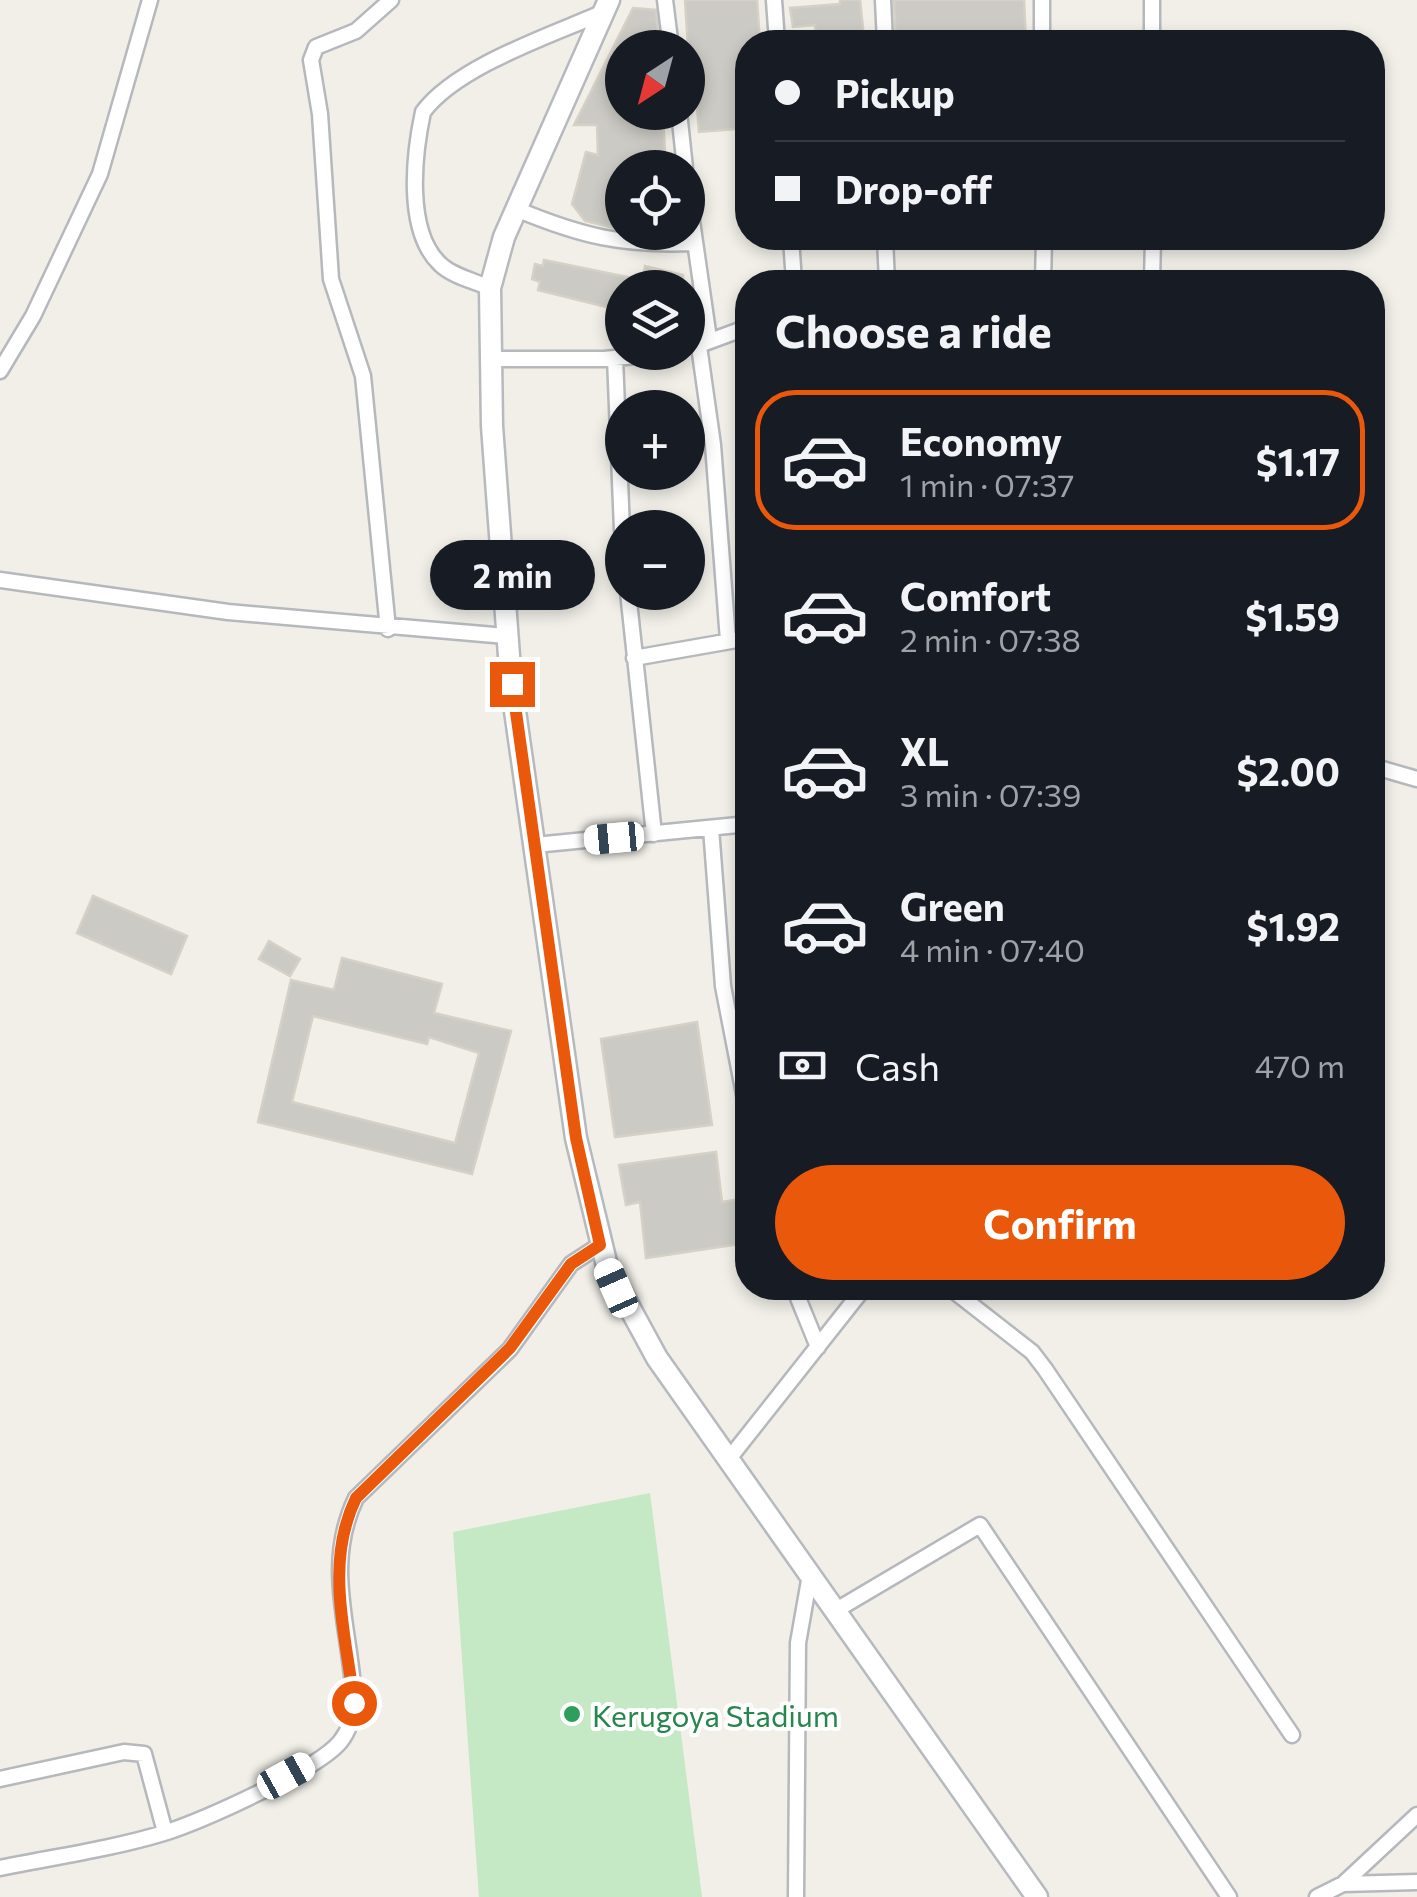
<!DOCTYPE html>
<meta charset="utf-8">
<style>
body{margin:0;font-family:Commissioner,sans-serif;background:#242831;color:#f1f3f6;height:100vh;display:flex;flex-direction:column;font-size:38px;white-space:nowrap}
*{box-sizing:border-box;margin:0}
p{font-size:32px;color:#9ea1a6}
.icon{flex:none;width:55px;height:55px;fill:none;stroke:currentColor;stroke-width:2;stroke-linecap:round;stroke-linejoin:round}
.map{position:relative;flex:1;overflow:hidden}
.sheet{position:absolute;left:735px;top:270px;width:650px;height:1030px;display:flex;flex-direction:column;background:#171b24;border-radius:40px;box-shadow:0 5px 15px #0003}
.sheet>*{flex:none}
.guide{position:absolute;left:735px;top:30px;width:650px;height:220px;border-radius:40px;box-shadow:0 5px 15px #0003;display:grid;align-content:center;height:220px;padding:0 40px;background:#171b24}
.needle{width:65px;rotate:216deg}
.tools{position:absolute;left:605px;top:30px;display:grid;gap:20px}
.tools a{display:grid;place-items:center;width:100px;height:100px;border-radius:50%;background:#171b24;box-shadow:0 5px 15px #0003;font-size:50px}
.end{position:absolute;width:45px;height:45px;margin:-22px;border:12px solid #ea580c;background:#fff;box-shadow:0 0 0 5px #fff}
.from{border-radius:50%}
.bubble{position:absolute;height:70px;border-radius:35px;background:#171b24;box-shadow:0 5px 15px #0003;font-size:32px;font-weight:700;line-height:70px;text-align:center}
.car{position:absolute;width:30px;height:60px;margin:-30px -15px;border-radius:12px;box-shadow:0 0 8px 2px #0007;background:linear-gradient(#fff 24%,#345 0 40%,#fff 0 76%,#345 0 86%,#fff 0)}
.guide b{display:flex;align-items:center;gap:35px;height:95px;font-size:38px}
.guide b+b{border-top:2px solid #363941}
.guide i{width:25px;height:25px;background:#f1f3f6}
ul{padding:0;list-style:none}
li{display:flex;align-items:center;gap:30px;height:140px;margin:0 20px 15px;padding:0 20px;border:5px solid transparent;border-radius:40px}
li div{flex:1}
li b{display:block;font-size:38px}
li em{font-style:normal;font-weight:700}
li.selected{border-color:#ea580c}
li>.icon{width:90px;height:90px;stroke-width:1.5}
h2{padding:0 40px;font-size:45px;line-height:120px}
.pay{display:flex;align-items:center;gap:25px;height:110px;padding:0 40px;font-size:38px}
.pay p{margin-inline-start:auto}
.primary-button{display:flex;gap:20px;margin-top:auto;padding:20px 40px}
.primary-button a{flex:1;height:115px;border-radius:60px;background:#ea580c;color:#fff;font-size:40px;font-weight:700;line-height:115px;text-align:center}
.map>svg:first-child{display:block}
.green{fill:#c5e8c5}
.building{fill:#cccac5;stroke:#d6d1c6;stroke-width:2.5;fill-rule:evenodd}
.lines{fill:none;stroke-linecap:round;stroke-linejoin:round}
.street-casing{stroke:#b5b8bc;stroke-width:19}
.secondary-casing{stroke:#b6babf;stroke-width:25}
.street{stroke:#fff;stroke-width:14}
.secondary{stroke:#fff;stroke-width:20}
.route{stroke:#ea580c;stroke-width:12}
.leisure-dot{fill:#2e9e5b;stroke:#fff;stroke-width:4}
.labels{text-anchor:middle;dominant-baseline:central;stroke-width:8;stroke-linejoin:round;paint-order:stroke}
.leisure-label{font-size:30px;fill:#27864d;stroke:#fff;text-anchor:start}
</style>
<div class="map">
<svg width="1417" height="1897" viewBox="0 0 1417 1897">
<rect width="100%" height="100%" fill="#f1efe8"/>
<path class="green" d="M650,1493L702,1897H479L453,1532Z"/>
<path class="building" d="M685,0H757L760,42H748V128L699,132L696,95H691Z
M840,0H860L864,37L817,41L815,25L793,27L790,8L840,4Z
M894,0H1024L1026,42H896Z
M633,8L656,10L659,48H622V112H663L665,155H659L658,168H622V230L585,221L572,204L586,152L598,155L597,125H574Z
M544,260L642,280L645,266L683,275L684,288H622V311L538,290L540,282L532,279L535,264L543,266Z
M93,896L187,936L171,974L77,933Z
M269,941L300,959L290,976L259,959Z
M342,958L442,984L434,1013L511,1031L472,1174L258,1122L291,980L334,990ZM313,1016L427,1044L429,1037L479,1053L455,1143L292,1102Z
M697,1022L712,1125L615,1137L601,1039Z
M716,1152L722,1202L740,1199L747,1243L646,1258L640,1202L626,1205L619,1165Z"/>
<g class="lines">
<defs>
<path id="street" d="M665,0L671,48
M774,0L777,42
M883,0L885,42
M1042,0V42
M1152,0V42
M679,112L685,168
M688,193L709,339
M516,209C581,236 622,246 693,243
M791,238L794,282
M885,238L887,282
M1043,282L1044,238
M1152,282L1153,238
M490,288C475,281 452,276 440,264C405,231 414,154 423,112C457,66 552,35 604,12
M702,344L748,327
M699,346L713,445L728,640
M615,358L622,530
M491,359H604L679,352
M0,371L33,316L100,174L150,0
M0,580L228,612L506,636
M628,592L654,834
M388,629L363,376L331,279L320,114L311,60L316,47L356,31L391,0
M634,658L748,638
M1372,766L1417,779
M711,828L723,986L748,1115
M535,845L748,824
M794,1288L818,1347
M950,1288L1032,1352L1045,1369L1292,1735
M728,1460L864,1288
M833,1612L980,1525L1229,1897
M0,1779L124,1752L144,1754L165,1832
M0,1868C54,1857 111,1849 164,1833C201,1821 317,1770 340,1742C349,1731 354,1715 354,1700C351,1629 323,1567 356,1498L510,1349L571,1264L600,1245
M1343,1884L1417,1882
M796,1897L798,1643L810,1575
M1317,1897L1343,1884L1417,1815"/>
<path id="secondary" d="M609,0L504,237L490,288L492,426L511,683L576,1138L607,1266L657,1358L1037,1897"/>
</defs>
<use href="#street" class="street-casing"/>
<use href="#secondary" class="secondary-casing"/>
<use href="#street" class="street"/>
<use href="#secondary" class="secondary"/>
</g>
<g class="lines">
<path class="route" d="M354,1703C346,1634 324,1564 356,1498L510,1348L571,1264L600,1245L576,1138L512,684"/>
</g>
<circle class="leisure-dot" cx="572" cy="1714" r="10"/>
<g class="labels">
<g class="leisure-label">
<text x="592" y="1714">Kerugoya Stadium</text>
</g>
</g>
</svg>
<div class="tools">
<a><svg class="needle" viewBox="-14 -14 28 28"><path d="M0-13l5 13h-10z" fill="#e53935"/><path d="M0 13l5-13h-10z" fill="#9ea1a6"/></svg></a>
<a><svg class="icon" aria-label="locate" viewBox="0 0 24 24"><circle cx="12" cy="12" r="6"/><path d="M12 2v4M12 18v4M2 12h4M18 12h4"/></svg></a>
<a><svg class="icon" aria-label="layers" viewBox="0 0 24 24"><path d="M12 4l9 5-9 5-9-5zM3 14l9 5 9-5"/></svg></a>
<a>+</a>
<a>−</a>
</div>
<i class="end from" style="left:354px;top:1703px"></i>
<i class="end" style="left:512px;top:684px"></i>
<div class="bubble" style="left:430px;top:540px;width:165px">2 min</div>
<i class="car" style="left:614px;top:838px;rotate:265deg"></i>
<i class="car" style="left:616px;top:1288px;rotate:336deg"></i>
<i class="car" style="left:286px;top:1776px;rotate:61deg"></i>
<div class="guide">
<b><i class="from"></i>Pickup</b>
<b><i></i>Drop-off</b>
</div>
<section class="sheet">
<h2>Choose a ride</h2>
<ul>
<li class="selected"><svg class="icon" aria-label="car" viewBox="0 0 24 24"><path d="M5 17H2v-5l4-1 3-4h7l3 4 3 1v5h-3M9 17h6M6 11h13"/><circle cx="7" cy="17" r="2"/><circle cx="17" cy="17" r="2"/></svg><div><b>Economy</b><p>1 min · 07:37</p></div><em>$1.17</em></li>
<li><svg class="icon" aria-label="car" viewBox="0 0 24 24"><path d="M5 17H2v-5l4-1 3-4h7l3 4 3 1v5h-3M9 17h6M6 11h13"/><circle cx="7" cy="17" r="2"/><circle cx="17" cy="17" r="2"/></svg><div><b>Comfort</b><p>2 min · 07:38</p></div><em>$1.59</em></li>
<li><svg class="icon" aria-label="car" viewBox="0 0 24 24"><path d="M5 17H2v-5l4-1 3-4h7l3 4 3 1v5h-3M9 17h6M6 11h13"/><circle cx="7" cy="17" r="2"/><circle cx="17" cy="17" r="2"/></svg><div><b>XL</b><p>3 min · 07:39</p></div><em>$2.00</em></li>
<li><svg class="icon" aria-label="car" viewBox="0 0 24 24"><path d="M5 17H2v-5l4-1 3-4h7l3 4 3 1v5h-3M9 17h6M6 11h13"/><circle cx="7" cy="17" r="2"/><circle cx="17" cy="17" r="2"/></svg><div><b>Green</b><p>4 min · 07:40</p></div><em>$1.92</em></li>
</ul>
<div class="pay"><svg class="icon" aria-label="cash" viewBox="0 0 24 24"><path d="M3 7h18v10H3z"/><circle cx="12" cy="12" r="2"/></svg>Cash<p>470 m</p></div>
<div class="primary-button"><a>Confirm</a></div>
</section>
</div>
